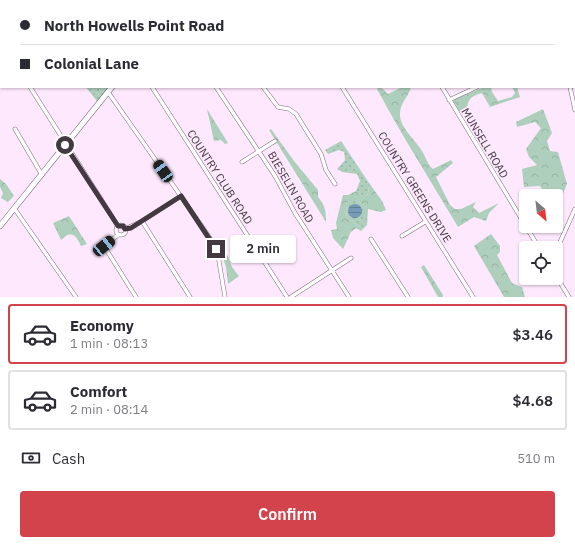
<!DOCTYPE html>
<meta charset="utf-8">
<style>
body{margin:0;font-family:"IBM Plex Sans",sans-serif;background:#f2f2f3;color:#2b2b33;height:100vh;display:flex;flex-direction:column;font-size:15px;white-space:nowrap}
*{box-sizing:border-box;margin:0}
p{font-size:13px;color:#7c7c81}
.icon{flex:none;width:22px;height:22px;fill:none;stroke:currentColor;stroke-width:2;stroke-linecap:round;stroke-linejoin:round}
.map{position:relative;height:297px;overflow:hidden}
.drawer{display:flex;flex-direction:column;background:#fff;flex:1}
.drawer>*{flex:none}
.banner{position:absolute;left:0px;top:0px;width:575px;height:88px;box-shadow:0 1px 3px #0004;display:grid;align-content:center;height:88px;padding:0 20px;background:#fff}
.needle{width:26px;rotate:152deg}
.fabs{position:absolute;left:519px;top:189px;display:grid;gap:8px}
.fabs a{display:grid;place-items:center;width:44px;height:44px;border-radius:4px;background:#fff;box-shadow:0 1px 3px #0004;font-size:20px}
.end{position:absolute;width:18px;height:18px;margin:-9px;border:5px solid #423941;background:#fff;box-shadow:0 0 0 2px #fff}
.from{border-radius:50%}
.bubble{position:absolute;height:28px;border-radius:4px;background:#fff;box-shadow:0 1px 3px #0004;font-size:13px;font-weight:600;line-height:28px;text-align:center}
.car{position:absolute;width:12px;height:24px;margin:-12px -6px;border-radius:5px;box-shadow:0 0 3px 1px #0007;background:linear-gradient(#222 24%,#8ab4d8 0 40%,#222 0 76%,#8ab4d8 0 86%,#222 0)}
.banner b{display:flex;align-items:center;gap:14px;height:38px;font-size:15px}
.banner b+b{border-top:1px solid #e1e1e2}
.banner i{width:10px;height:10px;background:#2b2b33}
ul{padding:7px 0 0;list-style:none}
li{display:flex;align-items:center;gap:12px;height:60px;margin:0 8px 6px;padding:0 12px;border:2px solid #e1e1e2;border-radius:4px}
li div{flex:1}
li b{display:block;font-size:15px}
li em{font-style:normal;font-weight:600}
li.current{border-color:#d3434c}
li>.icon{width:36px;height:36px;stroke-width:1.5}
.pay{display:flex;align-items:center;gap:10px;height:44px;padding:0 20px;font-size:15px}
.pay p{margin-inline-start:auto}
.cta{display:flex;gap:8px;margin-top:auto;padding:8px 20px}
.cta a{flex:1;height:46px;border-radius:4px;background:#d3434c;color:#fff;font-size:16px;font-weight:600;line-height:46px;text-align:center}
.map>svg:first-child{display:block}
.grass{fill:url(#grass-dots)}
.forest{fill:url(#forest-crowns)}
.water{fill:url(#water-rules)}
.lines{fill:none;stroke-linecap:round;stroke-linejoin:round}
.stream{stroke:#759bb7;stroke-width:1}
.minor-casing{stroke:#7e6a7d;stroke-width:4.5}
.secondary-casing{stroke:#7e6a7d;stroke-width:6}
.minor{stroke:#fff;stroke-width:3.5}
.secondary{stroke:#fff;stroke-width:5}
.route{stroke:#423941;stroke-width:5}
.labels{text-anchor:middle;dominant-baseline:central;stroke-width:3.5;stroke-linejoin:round;paint-order:stroke}
.street-label{font-size:11px;fill:#423941;stroke:#fee8fd}
</style>
<div class="map">
<svg width="575" height="297" viewBox="0 0 575 297">
<defs>
<pattern id="grass-dots" width="8" height="8" patternUnits="userSpaceOnUse"><rect width="8" height="8" fill="#aecfbc"/><path d="M2 2h.1M6 6h.1" fill="none" stroke="#97b2a3" stroke-width="1.8" stroke-linecap="round"/></pattern>
<pattern id="forest-crowns" width="20" height="18" patternUnits="userSpaceOnUse"><rect width="20" height="18" fill="#aecfbc"/><path d="M2 6a3 3 0 1 1 6 0M12 15a3 3 0 1 1 6 0" fill="none" stroke="#97b2a3"/></pattern>
<pattern id="water-rules" width="6" height="5" patternUnits="userSpaceOnUse"><rect width="6" height="5" fill="#759bb7"/><path d="M0 2.5h6" fill="none" stroke="#627f96"/></pattern>
</defs>
<rect width="100%" height="100%" fill="#fee8fd"/>
<path class="grass" d="M50,0H210L211,1H50Z
M86,87H114L99,104Z
M341,141L367,180L369,193L366,196H363L356,191L360,181L357,174L342,172L337,169L345,160L344,152L339,150L328,154L325,150Z
M349,201H358L365,207V225H367L363,229L347,218L346,204Z"/>
<path class="forest" d="M379,87H381L388,94L402,87H411C409,96 400,103 400,113C399,126 413,138 420,148C426,156 426,163 433,169L451,160L453,163L436,177L450,205L455,209H461L476,202L473,207L479,213L499,203L489,213L486,221L474,217L458,227C431,181 402,136 377,89Z
M484,87H491L492,92L498,101L512,97L515,93L512,87H517L520,97L490,107L482,93C472,96 468,98 467,109L461,114L453,100Z
M207,109L228,143L225,144L221,140L214,141Z
M543,109L552,133L547,141L550,151L558,152L567,184L556,211V196H546L540,186L524,187L522,169L537,165L529,157L526,149L541,128L535,122L517,127L516,122Z
M271,129L294,161L318,190V197C325,205 326,211 326,222L269,130Z
M0,179L6,184L14,196L8,202L1,198L3,193L0,187Z
M367,180L382,201L386,210L381,212L368,209L367,225H365V207L358,201H349L346,204L347,218L363,229L361,231L356,228L351,232L343,249L333,238L331,230L337,229L336,223L343,195H348L356,191L363,196H366L369,193Z
M69,216L87,244L81,246C76,235 71,230 61,240L53,223Z
M491,234L500,246V252L497,255L512,283L522,287L525,297H504L474,246Z
M227,254L232,267L239,276L228,284L226,267L222,255Z
M424,265L443,295V297H438L421,267Z"/>
<path class="water" d="M348 211a7 7 0 1 1 14 0a7 7 0 1 1-14 0Z"/>
<g class="lines">
<path class="stream" d="M39,0V1"/>
<defs>
<path id="minor" d="M390,0V1
M484,0L485,1
M543,0L544,1
M0,37L1,38
M30,87L118,226
M152,87L287,297
M216,87L275,176L295,213L349,297
M263,87L278,107L289,109L296,114L321,154L326,170L335,184
M342,87L473,297
M442,87L539,248
M570,87L575,110
M108,92L210,238L218,255L225,297
M449,100L477,87
M15,129L42,175
M242,162L275,141
M14,208L76,297
M142,221L190,297
M116 230a5 5 0 1 1 10 0a5 5 0 1 1-10 0Z
M125,229L142,221L181,196
M118,235L104,246L136,297
M402,236L425,222
M371,239L408,297
M556,251L575,209
M556,276L569,297
M291,297L351,258"/>
<path id="secondary" d="M319,1L321,0
M0,226L112,87"/>
</defs>
<use href="#minor" class="minor-casing"/>
<use href="#secondary" class="secondary-casing"/>
<use href="#minor" class="minor"/>
<use href="#secondary" class="secondary"/>
</g>
<g class="lines">
<path class="route" d="M65,145L118,226H123L125,229L131,228L181,196L216,249"/>
</g>
<g class="labels">
<g class="street-label">
<text transform="translate(485 143) rotate(59)">MUNSELL ROAD</text>
<text transform="translate(220 177) rotate(57)">COUNTRY CLUB ROAD</text>
<text transform="translate(291 187) rotate(60)">BIESELIN ROAD</text>
<text transform="translate(415 187) rotate(58)">COUNTRY GREENS DRIVE</text>
</g>
</g>
</svg>
<div class="fabs">
<a><svg class="needle" viewBox="-14 -14 28 28"><path d="M0-13l5 13h-10z" fill="#e53935"/><path d="M0 13l5-13h-10z" fill="#7c7c81"/></svg></a>
<a><svg class="icon" aria-label="locate" viewBox="0 0 24 24"><circle cx="12" cy="12" r="6"/><path d="M12 2v4M12 18v4M2 12h4M18 12h4"/></svg></a>
</div>
<i class="end from" style="left:65px;top:145px"></i>
<i class="end" style="left:216px;top:249px"></i>
<div class="bubble" style="left:230px;top:235px;width:66px">2 min</div>
<i class="car" style="left:163px;top:171px;rotate:325deg"></i>
<i class="car" style="left:104px;top:246px;rotate:51deg"></i>
<div class="banner">
<b><i class="from"></i>North Howells Point Road</b>
<b><i></i>Colonial Lane</b>
</div>
</div>
<section class="drawer">
<ul>
<li class="current"><svg class="icon" aria-label="car" viewBox="0 0 24 24"><path d="M5 17H2v-5l4-1 3-4h7l3 4 3 1v5h-3M9 17h6M6 11h13"/><circle cx="7" cy="17" r="2"/><circle cx="17" cy="17" r="2"/></svg><div><b>Economy</b><p>1 min · 08:13</p></div><em>$3.46</em></li>
<li><svg class="icon" aria-label="car" viewBox="0 0 24 24"><path d="M5 17H2v-5l4-1 3-4h7l3 4 3 1v5h-3M9 17h6M6 11h13"/><circle cx="7" cy="17" r="2"/><circle cx="17" cy="17" r="2"/></svg><div><b>Comfort</b><p>2 min · 08:14</p></div><em>$4.68</em></li>
</ul>
<div class="pay"><svg class="icon" aria-label="cash" viewBox="0 0 24 24"><path d="M3 7h18v10H3z"/><circle cx="12" cy="12" r="2"/></svg>Cash<p>510 m</p></div>
<div class="cta"><a>Confirm</a></div>
</section>
